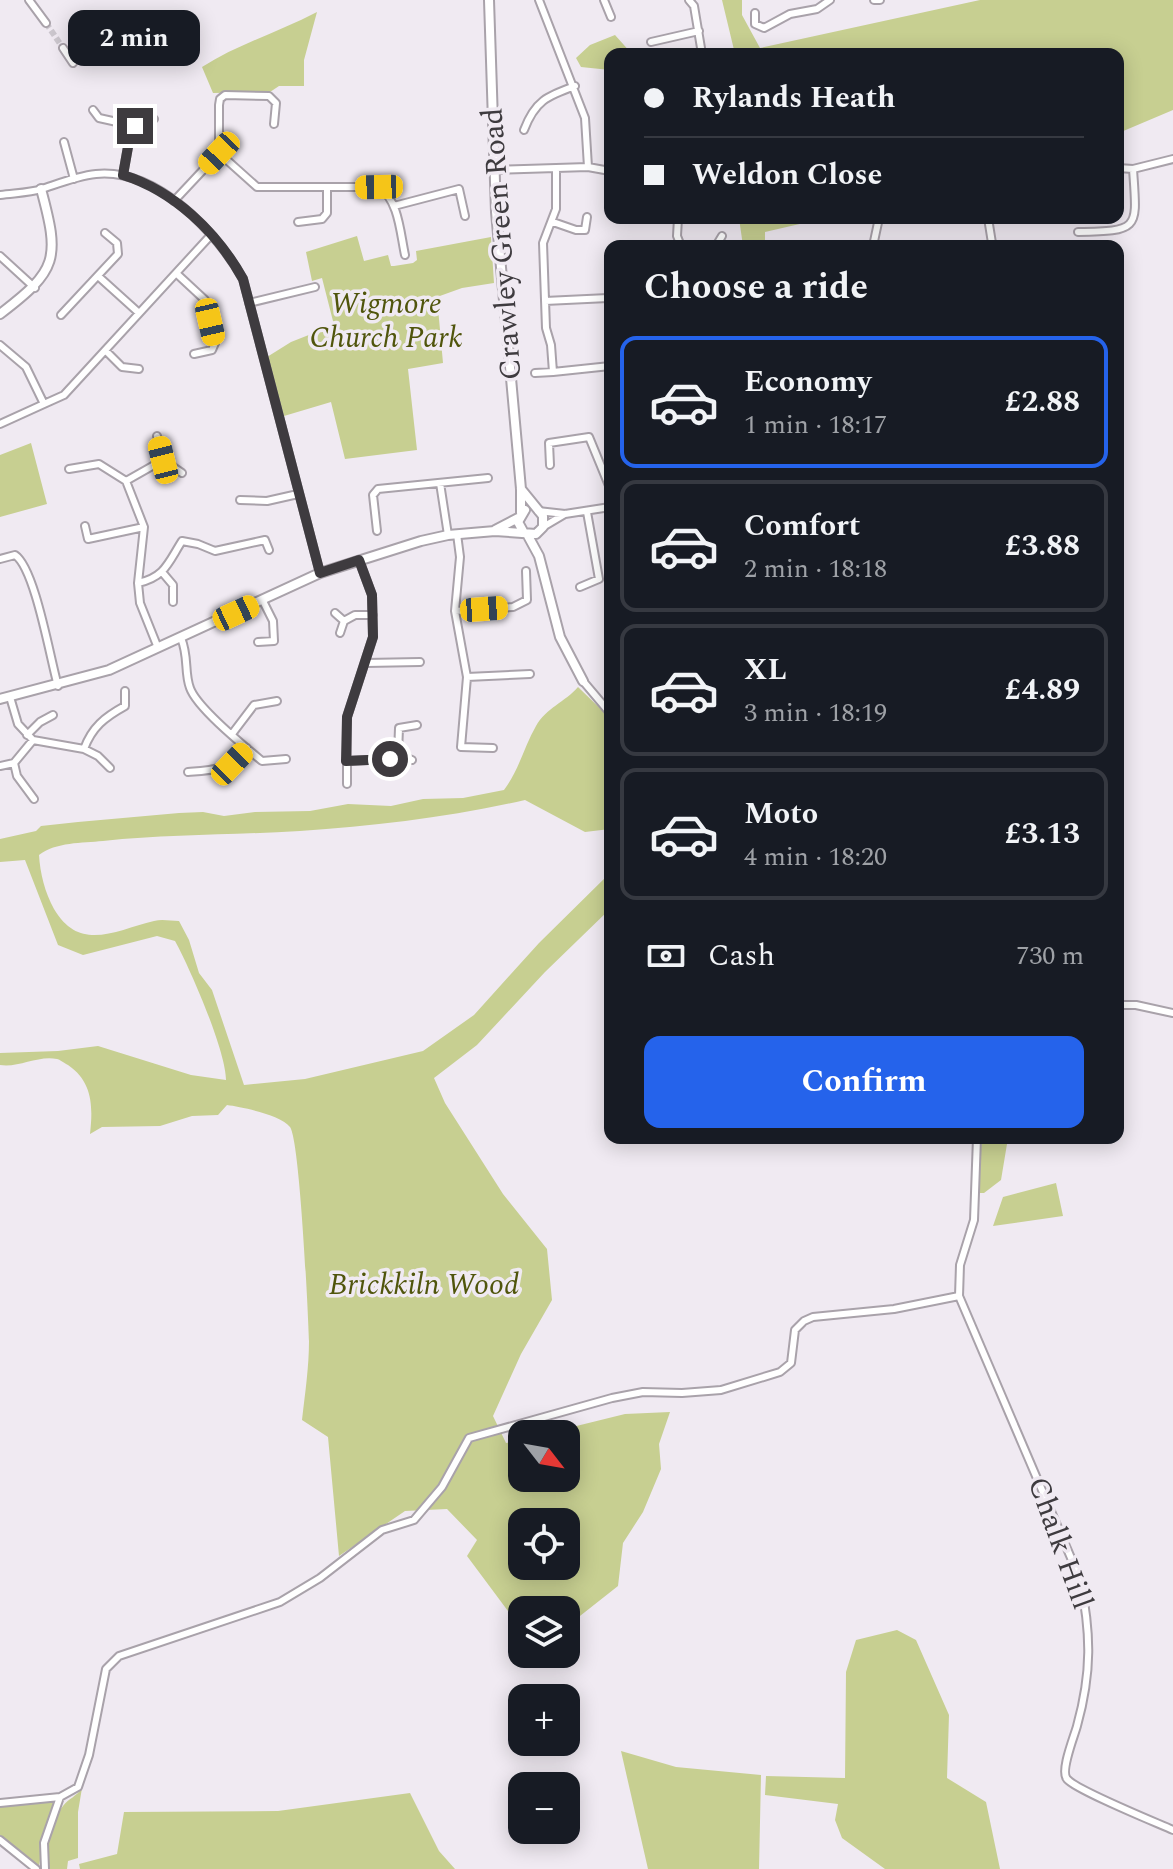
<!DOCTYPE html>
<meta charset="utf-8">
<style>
body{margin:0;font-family:Spectral,serif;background:#242831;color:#f1f3f6;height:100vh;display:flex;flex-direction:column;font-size:30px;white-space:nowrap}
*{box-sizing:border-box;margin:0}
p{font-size:26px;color:#9ea1a6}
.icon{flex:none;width:44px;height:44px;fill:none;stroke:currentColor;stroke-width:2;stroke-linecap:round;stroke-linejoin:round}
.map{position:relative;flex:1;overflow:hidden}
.side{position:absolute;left:604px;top:240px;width:520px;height:904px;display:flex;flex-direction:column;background:#171b24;border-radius:16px;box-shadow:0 4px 20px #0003}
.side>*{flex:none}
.guide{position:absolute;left:604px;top:48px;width:520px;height:176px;border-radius:16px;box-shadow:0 4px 20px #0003;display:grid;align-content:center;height:176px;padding:0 40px;background:#171b24}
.needle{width:52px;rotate:121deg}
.fabs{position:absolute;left:508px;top:1420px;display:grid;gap:16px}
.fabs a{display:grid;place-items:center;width:72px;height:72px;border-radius:16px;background:#171b24;box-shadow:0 4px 20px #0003;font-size:40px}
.end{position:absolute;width:36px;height:36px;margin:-18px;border:10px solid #3e3b3f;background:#fff;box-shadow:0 0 0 4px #fff}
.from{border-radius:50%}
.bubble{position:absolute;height:56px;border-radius:16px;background:#171b24;box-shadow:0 4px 20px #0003;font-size:26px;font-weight:700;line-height:56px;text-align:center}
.car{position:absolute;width:24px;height:48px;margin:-24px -12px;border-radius:10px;box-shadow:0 0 6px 2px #0007;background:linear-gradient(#f5c518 24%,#345 0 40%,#f5c518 0 76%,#345 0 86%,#f5c518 0)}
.guide b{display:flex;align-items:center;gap:28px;height:76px;font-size:30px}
.guide b+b{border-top:2px solid #363941}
.guide i{width:20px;height:20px;background:#f1f3f6}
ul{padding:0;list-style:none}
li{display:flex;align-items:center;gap:24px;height:132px;margin:0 16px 12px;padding:0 24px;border:4px solid #363941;border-radius:16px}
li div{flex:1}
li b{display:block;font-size:30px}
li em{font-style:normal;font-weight:700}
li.current{border-color:#2563eb}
li>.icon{width:72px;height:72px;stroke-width:1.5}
h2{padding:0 40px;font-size:36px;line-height:96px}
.pay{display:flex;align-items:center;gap:20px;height:88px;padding:0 40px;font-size:30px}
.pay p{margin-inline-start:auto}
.button{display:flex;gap:16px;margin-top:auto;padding:16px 40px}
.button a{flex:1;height:92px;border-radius:16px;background:#2563eb;color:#fff;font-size:32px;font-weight:700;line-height:92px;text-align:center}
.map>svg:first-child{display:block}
.green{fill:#c7cf91;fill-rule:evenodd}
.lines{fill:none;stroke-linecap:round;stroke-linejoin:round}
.street-tunnel{stroke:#ccc7ce;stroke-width:6;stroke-dasharray:6 3;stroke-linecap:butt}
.street-casing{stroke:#a9a2aa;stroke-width:10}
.secondary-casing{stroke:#a9a2aa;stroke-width:12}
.street{stroke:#fff;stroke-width:6}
.secondary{stroke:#fff;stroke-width:8}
.route{stroke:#3e3b3f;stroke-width:10}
.labels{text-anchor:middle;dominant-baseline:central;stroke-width:7;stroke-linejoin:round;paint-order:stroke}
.street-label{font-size:30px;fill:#3e3b3f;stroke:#f0eaf2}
.park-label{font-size:30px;font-style:italic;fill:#50550c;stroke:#f0eaf2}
</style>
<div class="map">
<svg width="1173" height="1869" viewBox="0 0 1173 1869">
<rect width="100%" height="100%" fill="#f0eaf2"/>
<path class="green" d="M722,0H742V15L760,48L980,0H1173V110L1121,132L1118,121V54H735Z
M317,12L304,60V86H279L270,92L213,93L202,67C238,44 279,32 317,12Z
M615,35L632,54H610V70L581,67L576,58L590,45Z
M739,218H803L804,223L765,232V246H743Z
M357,236L364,261L388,255L391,266H394L413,263L417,260L416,251L491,237L494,283L462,288L437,297L443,363L408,369L417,450L345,459L331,402L284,416L267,357L291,342L334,325L322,278L312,281L306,252Z
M31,443L47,504L0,517V455Z
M578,687L610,718V829L585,832L525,800C451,817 375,826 300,831C234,835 169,834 103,841C82,843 56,842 39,855C40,873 45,893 54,909C80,953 116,930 154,921C162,919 171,921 179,921L189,940L199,973L212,990L244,1085L305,1079L423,1051L474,1015L539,943L610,873V909L545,972L477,1045L434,1078L445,1103L503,1194L547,1249L552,1300L521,1354L493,1416L506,1443L522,1440V1478H566V1434H544L625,1414L670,1412L659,1444L661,1469L643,1512L623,1543L618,1586L566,1627V1610H522V1630L467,1556L477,1540L447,1509L405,1511L339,1556L328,1437L302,1420C305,1394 309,1367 309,1341C308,1312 300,1141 290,1127C281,1115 242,1107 227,1105L218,1115L192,1116L160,1126L102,1127L90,1134C93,1107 93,1082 68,1065C66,1064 59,1059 57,1059C38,1055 19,1068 0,1065V1053L58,1051L98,1046L191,1075L226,1080C226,1051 190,968 175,941L157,936L83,955L58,945L25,860L0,862V839L36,831L41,826L78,822L179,813L203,812L224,816L255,812L310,811L348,804L391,806L423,799L463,798L504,790C519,770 524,747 536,726C546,708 565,702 578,687ZM522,1522H566V1566H522Z
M982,1138H1008L1001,1180L984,1193H980L978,1185Z
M1056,1183L1063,1216L993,1226L1003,1197Z
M897,1630L916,1640L949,1715L947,1778L986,1802L1000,1869H885L842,1838L835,1820L838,1804L765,1795L766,1776L845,1778L846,1672L856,1640Z
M621,1751L676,1767L761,1775L759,1869H648Z
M82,1788L78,1812V1858L68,1861L67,1869H49C47,1848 48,1823 63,1806C68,1799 77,1796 82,1788Z
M410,1793L439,1851L455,1869H80L79,1864L117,1854L124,1812L278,1811Z
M51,1800L55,1807L43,1843L39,1866L0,1835V1805Z"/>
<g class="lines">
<path class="street-tunnel" d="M46,23L63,48"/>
<defs>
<path id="street" d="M29,0L46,23
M539,0L585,118L588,167
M604,0L611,17
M689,0L694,6L702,54
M874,0H880
M755,13V24L764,28L790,14L817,9L830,0
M651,42L699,31
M63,48L73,63
M93,110L99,118L135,126
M524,130C535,101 547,96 575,86
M64,142L74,179
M219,153V105L220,99L225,95L269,96L276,103L274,124
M1118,168L1133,169L1173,159
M556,169V209L543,243L546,328L551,345L553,372L610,366
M496,170L588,167L610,171
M123,175L131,130L135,126L154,119
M0,195C14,193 29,193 42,189C60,183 77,176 96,174C156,168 216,231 243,279L320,573
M174,201L219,153L257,187H379C399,201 400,232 405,255
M394,206L459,189L465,216
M678,218L677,236L681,246
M988,218L992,243
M298,222L322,219L327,213V188
M553,222L576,230H585L587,217
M1078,232C1141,231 1137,229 1133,169
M716,246L722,236
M873,246L879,218
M0,256L35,288
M177,274L205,300L215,343L212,350L194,354
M98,276L139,313
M545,301L608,298
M249,303L315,287
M61,315L118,254L117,243L105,233
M0,345L26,367L44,404L64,395L211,235
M106,351L122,367L139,369
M535,373L553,372
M0,424L44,404
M163,460L182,473
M550,465L549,443L589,437L610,488
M69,469L99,464L126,481
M126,481L144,527L138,583L140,603L158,648
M126,481L163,460L157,436
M440,483L448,535
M240,500L267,501L298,494
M538,511L565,514L610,507
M85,526L88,539L144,527
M543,527L565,514
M377,531L373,495L378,489L488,478
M457,534L460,557L455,611L467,677L461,747L493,748
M0,559L15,555C35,568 50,658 58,686
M162,572L173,585V602
M138,583C165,577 168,563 182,541L198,544L215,551L265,540L269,550
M580,587L599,579L587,512
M455,611L513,607L527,600L526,571
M335,613L344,621L355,615H373
M340,633L344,621
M181,638C189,657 184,672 190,688C197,708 244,746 262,761L286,759
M258,642L274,641L273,621L263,601
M366,663L420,662
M467,677L530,674
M583,681L610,713
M10,697L18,724L33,740L84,749L98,756L110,768
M232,734L254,705L277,701
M27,735L40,722L53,715
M84,749C92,727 105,717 125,706V691
M398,754L412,760
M346,761L390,759L398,754L399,728L417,725
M14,763L17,776L34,799
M0,766L14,763L33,740
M188,772C217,770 226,770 247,748
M347,784V717L373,637L372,595L359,560
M1118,1005H1136L1173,1013
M977,1138L974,1220L960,1265L959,1296L1080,1579C1091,1633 1092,1672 1077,1726C1074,1737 1060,1771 1067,1779C1076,1790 1155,1822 1173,1830
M0,1803L60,1797L78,1787L89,1755L106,1669L119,1656L280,1602L320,1578L382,1530L414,1520L442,1487L469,1438L612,1398L643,1392L682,1393L721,1390L780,1372L791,1363L795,1330L804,1321L813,1317L894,1309L959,1296
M0,1840L36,1869
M45,1869L44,1843L60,1797"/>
<path id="secondary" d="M489,0L496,212L521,489V513
M0,314C58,270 60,259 41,189
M495,530L518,518
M524,533L518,522L525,510
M527,534L539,556L560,637L583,681
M0,699L109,670L320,573L421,541L448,535L495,531L536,534L543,527V516L521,489"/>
</defs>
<use href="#street" class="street-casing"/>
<use href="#secondary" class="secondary-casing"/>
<use href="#street" class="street"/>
<use href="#secondary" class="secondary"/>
</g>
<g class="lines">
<path class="route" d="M135,126L131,130L123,175C174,191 217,232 243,279L320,573L359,560L372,595L373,637L347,717L346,761L390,759"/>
</g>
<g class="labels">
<g class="street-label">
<text transform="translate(502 244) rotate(-94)">Crawley Green Road</text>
<text transform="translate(1060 1543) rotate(70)">Chalk Hill</text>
</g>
<g class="park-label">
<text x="386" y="304">Wigmore<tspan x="386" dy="34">Church Park</tspan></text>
<text x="424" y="1285">Brickkiln Wood</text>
</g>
</g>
</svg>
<div class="fabs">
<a><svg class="needle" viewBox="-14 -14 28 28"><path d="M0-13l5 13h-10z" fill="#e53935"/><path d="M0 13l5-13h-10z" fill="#9ea1a6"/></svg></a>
<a><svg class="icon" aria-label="locate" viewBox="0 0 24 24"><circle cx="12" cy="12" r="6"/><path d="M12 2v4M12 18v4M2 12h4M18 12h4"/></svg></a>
<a><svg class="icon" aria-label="layers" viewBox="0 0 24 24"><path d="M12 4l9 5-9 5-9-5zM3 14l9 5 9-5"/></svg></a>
<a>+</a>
<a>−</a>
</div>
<i class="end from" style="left:390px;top:759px"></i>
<i class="end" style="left:135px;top:126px"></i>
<div class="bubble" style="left:68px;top:10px;width:132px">2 min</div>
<i class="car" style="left:219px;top:153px;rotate:223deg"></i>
<i class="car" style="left:379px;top:187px;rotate:269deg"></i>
<i class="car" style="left:210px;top:322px;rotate:167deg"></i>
<i class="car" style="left:163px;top:460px;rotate:346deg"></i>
<i class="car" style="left:484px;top:609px;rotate:86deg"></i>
<i class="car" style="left:236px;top:613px;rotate:65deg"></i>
<i class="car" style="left:232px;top:764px;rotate:44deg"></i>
<div class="guide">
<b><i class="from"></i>Rylands Heath</b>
<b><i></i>Weldon Close</b>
</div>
<section class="side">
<h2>Choose a ride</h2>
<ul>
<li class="current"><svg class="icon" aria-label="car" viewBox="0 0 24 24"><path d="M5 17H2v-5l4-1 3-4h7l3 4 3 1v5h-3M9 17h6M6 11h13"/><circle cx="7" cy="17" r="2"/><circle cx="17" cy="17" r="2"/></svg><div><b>Economy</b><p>1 min · 18:17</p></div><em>£2.88</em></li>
<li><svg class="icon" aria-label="car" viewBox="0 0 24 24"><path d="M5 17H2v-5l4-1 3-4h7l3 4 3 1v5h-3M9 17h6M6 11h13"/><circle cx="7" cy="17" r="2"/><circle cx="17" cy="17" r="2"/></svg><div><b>Comfort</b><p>2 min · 18:18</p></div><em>£3.88</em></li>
<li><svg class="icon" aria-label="car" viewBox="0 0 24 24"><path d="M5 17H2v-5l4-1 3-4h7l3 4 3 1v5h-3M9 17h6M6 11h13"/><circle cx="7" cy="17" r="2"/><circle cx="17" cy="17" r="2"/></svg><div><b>XL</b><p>3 min · 18:19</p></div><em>£4.89</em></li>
<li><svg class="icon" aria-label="car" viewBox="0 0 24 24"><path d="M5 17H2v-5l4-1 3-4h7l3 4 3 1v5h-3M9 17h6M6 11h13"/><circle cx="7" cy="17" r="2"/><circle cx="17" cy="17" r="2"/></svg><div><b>Moto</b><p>4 min · 18:20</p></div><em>£3.13</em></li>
</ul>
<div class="pay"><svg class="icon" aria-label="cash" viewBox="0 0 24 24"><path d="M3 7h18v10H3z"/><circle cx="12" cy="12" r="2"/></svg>Cash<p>730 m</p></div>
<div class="button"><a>Confirm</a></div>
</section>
</div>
